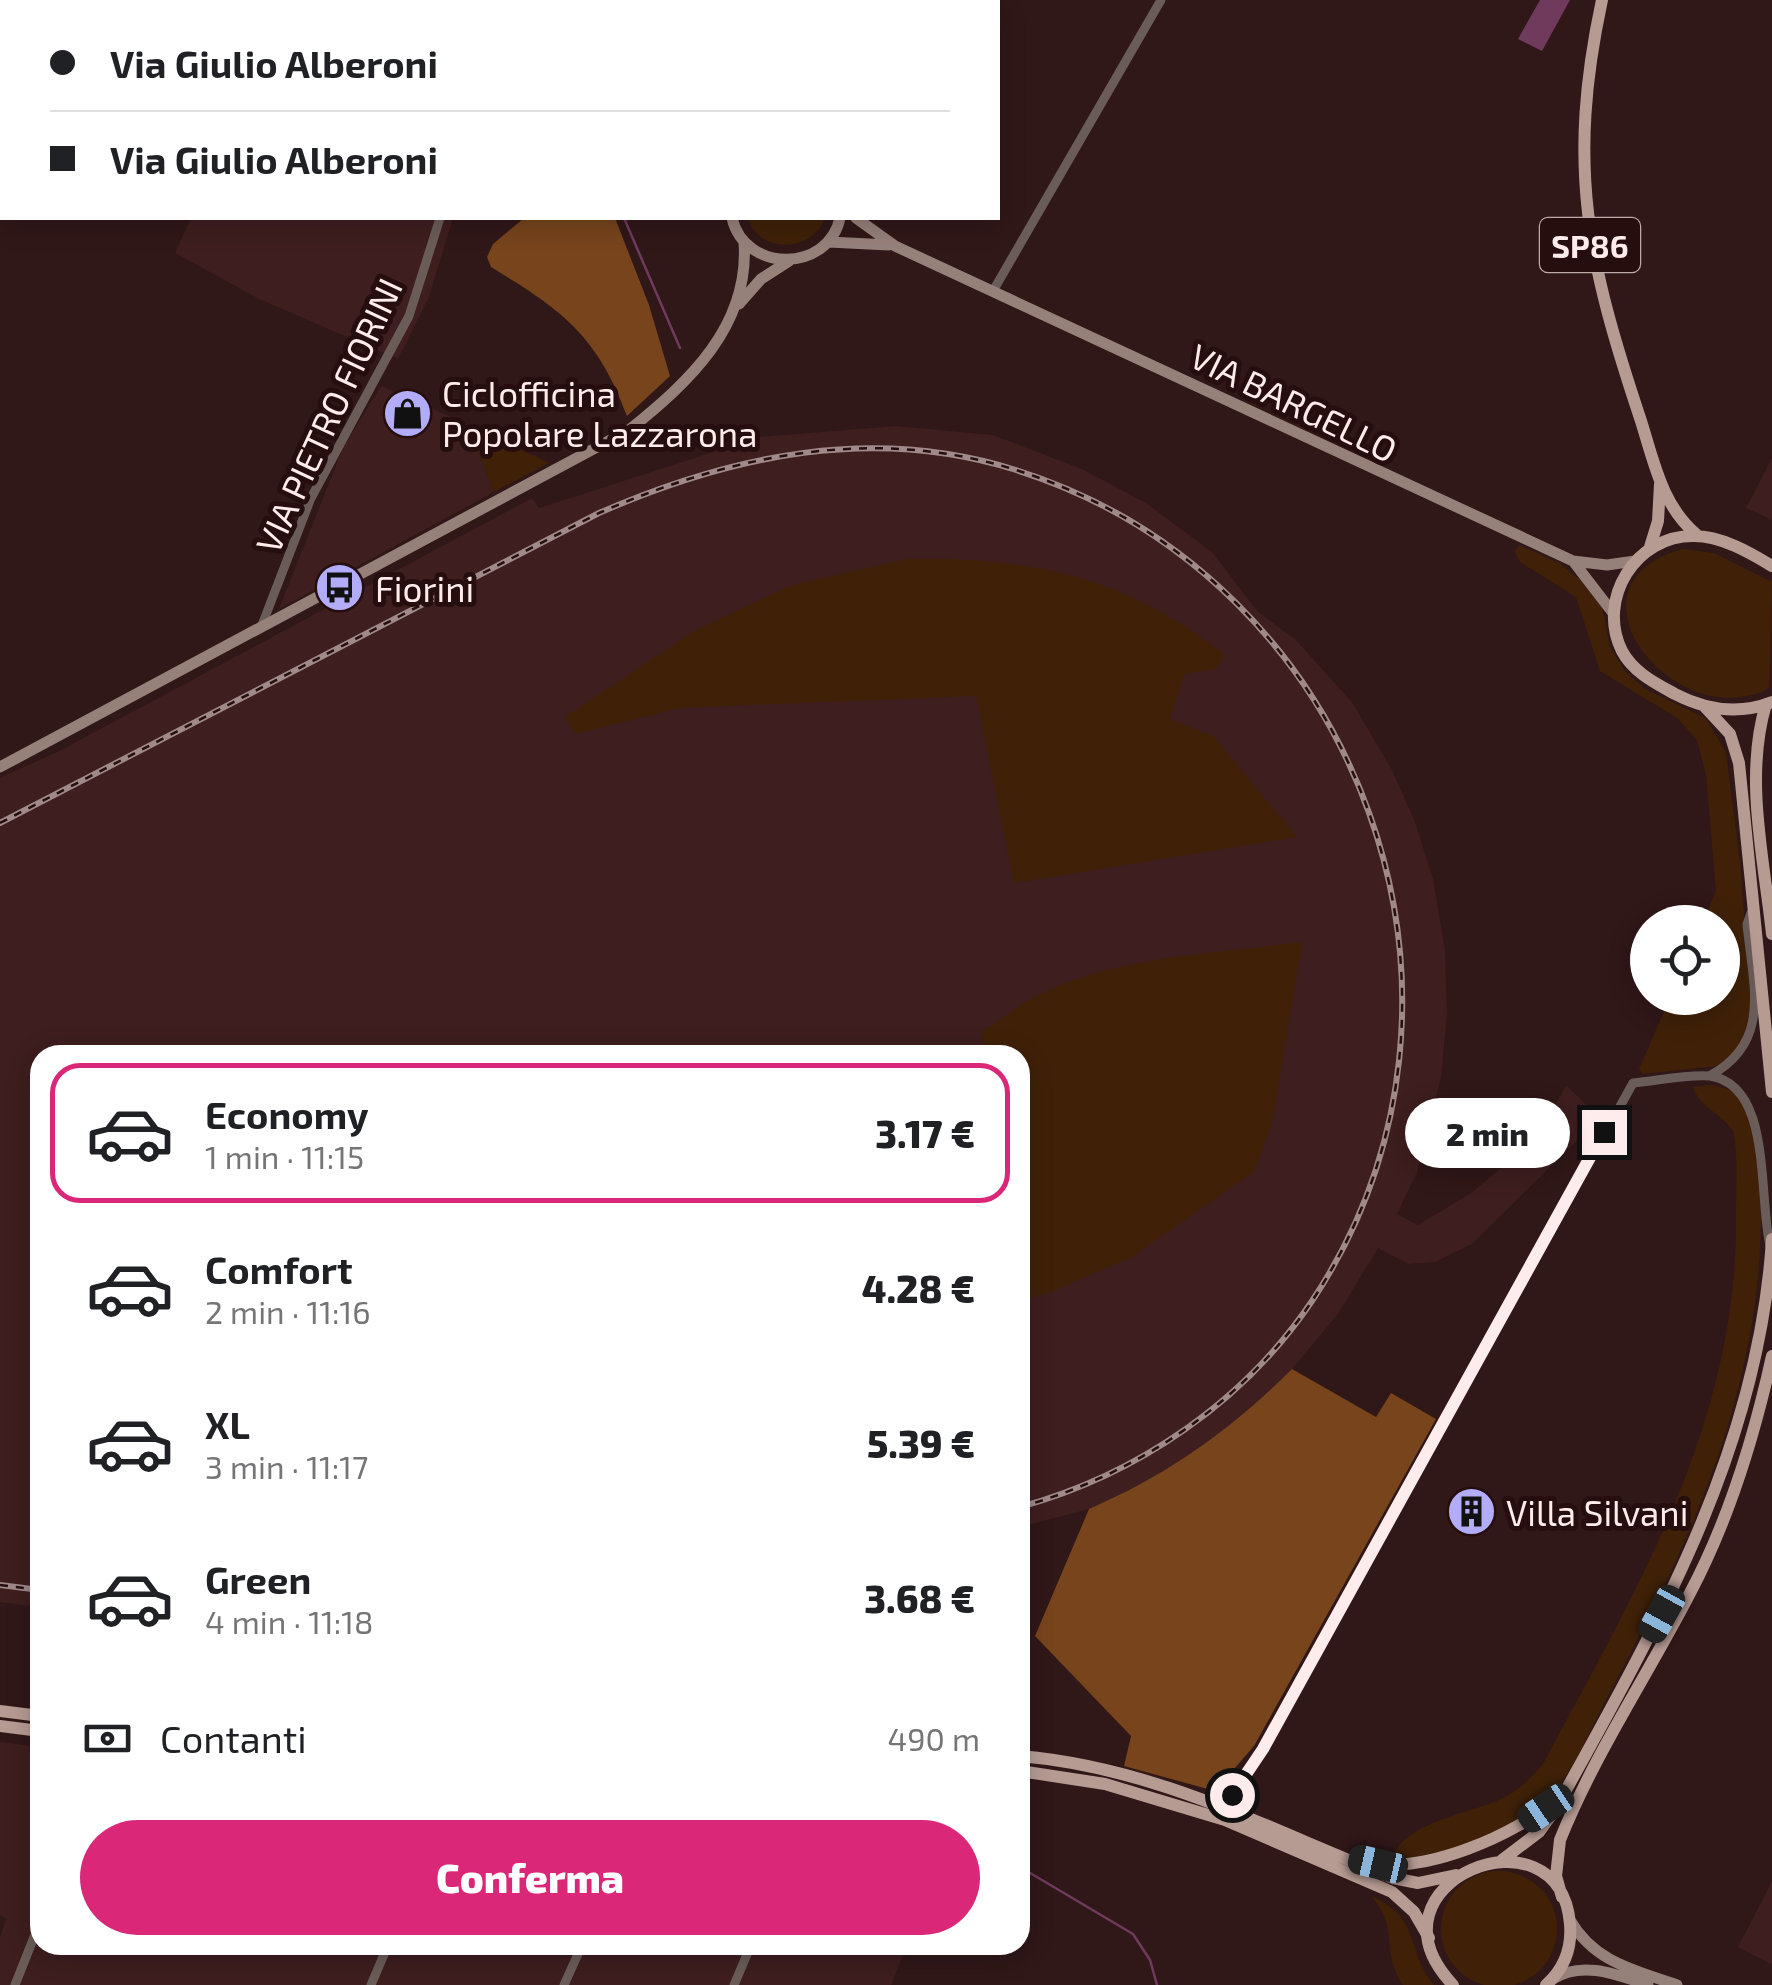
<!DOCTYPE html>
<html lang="it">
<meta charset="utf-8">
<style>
body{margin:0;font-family:"Exo 2",sans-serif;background:#f6f6f6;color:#202124;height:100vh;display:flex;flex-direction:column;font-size:38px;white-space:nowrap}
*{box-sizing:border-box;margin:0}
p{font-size:32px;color:#757577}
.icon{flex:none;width:55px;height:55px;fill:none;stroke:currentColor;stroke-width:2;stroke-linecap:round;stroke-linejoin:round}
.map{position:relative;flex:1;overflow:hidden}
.sheet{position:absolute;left:30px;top:1045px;width:1000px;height:910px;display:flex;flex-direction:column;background:#fff;border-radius:30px;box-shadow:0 5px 25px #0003}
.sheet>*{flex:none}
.guide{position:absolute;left:0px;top:0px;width:1000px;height:220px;box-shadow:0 5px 25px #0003;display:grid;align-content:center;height:220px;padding:0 50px;background:#fff}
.tools{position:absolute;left:1630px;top:905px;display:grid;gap:20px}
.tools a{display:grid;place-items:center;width:110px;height:110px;border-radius:50%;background:#fff;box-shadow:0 5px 25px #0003;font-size:50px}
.end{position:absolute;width:45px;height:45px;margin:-22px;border:12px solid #feebeb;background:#111;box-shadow:0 0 0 5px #111}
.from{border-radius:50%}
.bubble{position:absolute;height:70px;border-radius:35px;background:#fff;box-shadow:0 5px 25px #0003;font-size:32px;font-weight:800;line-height:70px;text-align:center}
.car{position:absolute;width:30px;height:60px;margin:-30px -15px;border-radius:12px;box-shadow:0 0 8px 2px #0007;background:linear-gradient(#222 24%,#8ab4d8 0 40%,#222 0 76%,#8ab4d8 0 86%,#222 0)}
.guide b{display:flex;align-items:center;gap:35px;height:95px;font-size:38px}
.guide b+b{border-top:2px solid #e0e0e0}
.guide i{width:25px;height:25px;background:#202124}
ul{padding:18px 0 0;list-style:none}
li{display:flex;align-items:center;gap:30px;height:140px;margin:0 20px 15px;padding:0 30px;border:5px solid transparent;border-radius:30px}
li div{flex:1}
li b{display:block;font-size:38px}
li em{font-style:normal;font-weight:800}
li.active{border-color:#db2777}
li>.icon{width:90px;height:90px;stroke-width:1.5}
.pay{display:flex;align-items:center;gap:25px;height:110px;padding:0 50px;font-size:38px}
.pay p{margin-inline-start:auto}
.primary-button{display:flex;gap:20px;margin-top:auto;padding:20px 50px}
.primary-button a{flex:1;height:115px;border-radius:60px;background:#db2777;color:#fff;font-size:40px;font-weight:800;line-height:115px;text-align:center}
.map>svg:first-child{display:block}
.built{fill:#3e1e1f}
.green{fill:#402108}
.forest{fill:#77441c}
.water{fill:#703a5d}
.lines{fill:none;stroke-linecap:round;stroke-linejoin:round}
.stream{stroke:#703a5d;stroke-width:2.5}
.street{stroke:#6a5d59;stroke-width:9}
.secondary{stroke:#95807a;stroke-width:11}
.primary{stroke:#b69b93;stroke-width:12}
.rail-casing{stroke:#9f8989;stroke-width:6}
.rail{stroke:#260e0f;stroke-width:2.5;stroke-dasharray:8;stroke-linecap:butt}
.route{stroke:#feebeb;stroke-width:12}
.labels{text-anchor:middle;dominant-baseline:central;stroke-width:10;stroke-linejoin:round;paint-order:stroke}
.shield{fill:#260e0f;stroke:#bda9a9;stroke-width:2.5}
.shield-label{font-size:32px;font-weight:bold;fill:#feebeb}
.poi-label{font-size:35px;fill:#feebeb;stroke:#260e0f;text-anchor:start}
.street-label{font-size:35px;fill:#feebeb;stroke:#260e0f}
</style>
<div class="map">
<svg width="1772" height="1985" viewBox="0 0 1772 1985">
<rect width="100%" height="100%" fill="#301718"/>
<path class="built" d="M191,218H453L429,297L398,359L259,299L175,253Z
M381,386L467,424L494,492L279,609L343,448Z
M896,426L993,435L1082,469L1146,503L1212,552L1258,612L1295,639L1352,702L1392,770L1415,822L1433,879L1445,950L1447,1015L1441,1077L1417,1172L1397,1214L1418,1225L1471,1193L1538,1138L1566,1085L1600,1118L1472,1244L1435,1262L1408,1264L1378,1248L1338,1314L1292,1369L1245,1416L1199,1452L1130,1491L1089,1509L1020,1527V1055H40V1607L0,1602V778L61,750L532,498L539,508L760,437Z
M1772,458V520L1746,508Z
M0,1742L40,1747V1945H907L891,1985H0V1937L6,1919L0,1915Z
M1772,1881V1965L1738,1947Z"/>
<path class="green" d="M748,218H825C813,252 759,255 748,218Z
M467,424L549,463L494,492Z
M1519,545L1559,563L1588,586L1602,606L1610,647L1624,670L1645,689L1706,718L1726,753L1740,862L1752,1016L1737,1053L1717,1066L1642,1074L1639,1069L1670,998H1722V922H1703L1716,891L1706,775L1697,740L1677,718L1600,671L1576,597L1520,562L1515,552Z
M1683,549L1714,553L1772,582L1769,688C1678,738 1551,585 1683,549Z
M907,559C1032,557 1125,576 1225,655L1215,669L1184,674L1170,719L1213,736L1297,837L1014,883L976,696L680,708L575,734L565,717L694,631L792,585Z
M1302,942L1273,1118L1255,1171L1132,1257L1049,1293L1020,1300V1055H984L981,1032C1000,1020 1019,1005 1039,995C1118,955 1217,954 1302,942Z
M1711,1085C1732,1088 1748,1098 1758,1117C1767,1151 1761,1188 1761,1223C1758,1395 1690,1543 1610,1692C1590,1728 1574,1774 1544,1803C1507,1839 1441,1855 1391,1860C1404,1820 1474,1814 1507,1796C1522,1787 1532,1777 1543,1764C1637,1588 1738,1423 1736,1216C1736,1188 1738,1161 1734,1133C1723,1113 1699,1108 1693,1087Z
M1441 1929a58 58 0 1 1 116 0a58 58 0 1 1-116 0Z
M1371,1896C1422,1918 1405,1950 1434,1985H1403C1379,1947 1401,1930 1371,1896Z"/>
<path class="forest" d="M524,218H615L649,305L670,376L627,416C597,335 562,310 491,267L487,257L493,244Z
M1292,1369L1376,1417L1391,1393L1436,1419L1254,1746L1215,1791L1124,1766L1131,1736L1035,1636L1089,1509C1168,1475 1231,1430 1292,1369Z"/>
<path class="water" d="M1540,0H1570L1542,51L1518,39Z"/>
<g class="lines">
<path class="stream" d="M542,0L543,2
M624,218L680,348
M1020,1867L1133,1934L1150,1960L1157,1985"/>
<path class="street" d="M322,0L327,2
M632,2L633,0
M993,291L1161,0
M262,625L311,498L409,316L440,218
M1711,1075C1772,1041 1753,986 1747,924L1751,913
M1225,1805L1263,1749L1633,1083C1657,1081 1686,1074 1710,1076C1772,1085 1758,1192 1770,1246
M15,1985L40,1922
M371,1985L388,1945
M564,1985L582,1945
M734,1985L751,1945"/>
<path class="secondary" d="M792,2V0
M732,218C745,273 828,273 840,218
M856,218L895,246L1573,561L1607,565L1635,561
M829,242L889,245
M739,304L761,279L789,261
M1573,561L1613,613
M0,767L629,430C689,382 750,326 744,242
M1570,1920C1594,1962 1634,1970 1677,1985
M1553,1979C1582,1960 1618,1975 1648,1985"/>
<path class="primary" d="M1602,0C1566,167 1588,262 1641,421C1654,462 1662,506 1697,535
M1650,547L1658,521L1660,484
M1772,566C1749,552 1721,536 1694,536C1636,535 1596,599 1622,651C1633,672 1655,683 1675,694C1706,710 1739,715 1772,702
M1766,704C1744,777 1764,859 1772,934
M1705,707L1730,734L1739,763L1772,1092
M0,1711L40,1716
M0,1726L40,1731
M1020,1756C1159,1768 1267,1829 1393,1878L1418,1883L1456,1875
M1020,1771L1105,1784L1225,1820L1392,1892L1414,1912L1429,1938
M1502,1860L1539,1832L1555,1810C1655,1629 1759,1450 1772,1239
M1368,1862C1424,1875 1515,1835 1557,1799
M1562,1897L1556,1876L1560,1840C1594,1755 1647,1676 1689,1595C1729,1520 1754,1438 1772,1356
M1453,1985C1356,1882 1560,1801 1570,1924C1572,1948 1564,1969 1546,1985"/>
<defs>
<path id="rail" d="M0,823L599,513C732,455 873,425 1016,470C1362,579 1513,999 1312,1301C1244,1402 1137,1475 1020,1507
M0,1585L40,1590"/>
</defs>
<use href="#rail" class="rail-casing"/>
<use href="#rail" class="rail"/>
</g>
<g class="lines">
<path class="route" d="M1232,1795L1263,1749L1604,1132"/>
</g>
<defs>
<symbol id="shop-disc" viewBox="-11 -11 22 22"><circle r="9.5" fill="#b3adf9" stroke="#260e0f"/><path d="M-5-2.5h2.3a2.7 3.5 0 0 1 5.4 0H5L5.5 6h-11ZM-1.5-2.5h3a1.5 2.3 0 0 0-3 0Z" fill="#111"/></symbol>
<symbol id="bus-disc" viewBox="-11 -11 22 22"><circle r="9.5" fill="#b3adf9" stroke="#260e0f"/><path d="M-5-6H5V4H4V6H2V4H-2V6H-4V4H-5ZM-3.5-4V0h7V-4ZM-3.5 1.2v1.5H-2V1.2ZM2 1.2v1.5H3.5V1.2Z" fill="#111"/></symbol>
<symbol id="building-disc" viewBox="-11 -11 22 22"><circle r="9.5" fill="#b3adf9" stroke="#260e0f"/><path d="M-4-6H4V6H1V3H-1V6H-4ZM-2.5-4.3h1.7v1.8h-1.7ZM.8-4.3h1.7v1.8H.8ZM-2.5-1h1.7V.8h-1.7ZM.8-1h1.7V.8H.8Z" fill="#111"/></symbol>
</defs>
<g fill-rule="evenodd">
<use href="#shop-disc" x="380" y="386" width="55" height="55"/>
<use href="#bus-disc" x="312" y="560" width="55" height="55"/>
<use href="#building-disc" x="1444" y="1484" width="55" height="55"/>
</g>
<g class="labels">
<rect class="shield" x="1540" y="218" width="100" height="54" rx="8"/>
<g class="shield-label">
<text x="1590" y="245">SP86</text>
</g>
<g class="poi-label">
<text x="442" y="393">Ciclofficina<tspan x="442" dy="40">Popolare Lazzarona</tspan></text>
<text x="375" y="588">Fiorini</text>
<text x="1506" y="1512">Villa Silvani</text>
</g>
<g class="street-label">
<text transform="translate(1294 402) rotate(26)">VIA BARGELLO</text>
<text transform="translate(328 415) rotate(-65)">VIA PIETRO FIORINI</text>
</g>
</g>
</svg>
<div class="tools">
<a><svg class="icon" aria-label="locate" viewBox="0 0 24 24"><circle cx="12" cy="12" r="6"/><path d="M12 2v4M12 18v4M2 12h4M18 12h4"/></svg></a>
</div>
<i class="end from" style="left:1232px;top:1795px"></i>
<i class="end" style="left:1604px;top:1132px"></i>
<div class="bubble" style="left:1405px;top:1098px;width:165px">2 min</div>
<i class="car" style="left:1662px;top:1614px;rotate:209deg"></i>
<i class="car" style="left:1546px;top:1808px;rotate:236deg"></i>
<i class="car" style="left:1378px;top:1864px;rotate:283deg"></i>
<div class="guide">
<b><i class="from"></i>Via Giulio Alberoni</b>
<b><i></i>Via Giulio Alberoni</b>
</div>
<section class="sheet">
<ul>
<li class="active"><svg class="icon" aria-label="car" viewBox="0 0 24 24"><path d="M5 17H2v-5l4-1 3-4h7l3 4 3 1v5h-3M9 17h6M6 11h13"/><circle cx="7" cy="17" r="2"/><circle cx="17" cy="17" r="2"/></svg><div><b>Economy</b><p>1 min · 11:15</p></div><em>3.17 €</em></li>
<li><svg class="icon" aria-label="car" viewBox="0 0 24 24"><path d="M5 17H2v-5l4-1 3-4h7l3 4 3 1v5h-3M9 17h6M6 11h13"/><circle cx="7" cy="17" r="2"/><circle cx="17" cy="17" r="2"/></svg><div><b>Comfort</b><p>2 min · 11:16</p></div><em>4.28 €</em></li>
<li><svg class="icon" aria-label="car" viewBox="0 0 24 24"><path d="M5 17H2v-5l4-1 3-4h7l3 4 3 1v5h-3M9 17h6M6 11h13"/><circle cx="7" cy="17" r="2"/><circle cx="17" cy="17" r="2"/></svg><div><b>XL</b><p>3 min · 11:17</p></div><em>5.39 €</em></li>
<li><svg class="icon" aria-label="car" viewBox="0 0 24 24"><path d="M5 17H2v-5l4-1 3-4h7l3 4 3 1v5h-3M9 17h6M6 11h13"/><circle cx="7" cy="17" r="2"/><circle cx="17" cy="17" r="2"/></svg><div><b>Green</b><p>4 min · 11:18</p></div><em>3.68 €</em></li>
</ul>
<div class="pay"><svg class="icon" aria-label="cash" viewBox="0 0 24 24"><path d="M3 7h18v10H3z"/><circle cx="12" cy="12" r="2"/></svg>Contanti<p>490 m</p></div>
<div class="primary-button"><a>Conferma</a></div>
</section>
</div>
